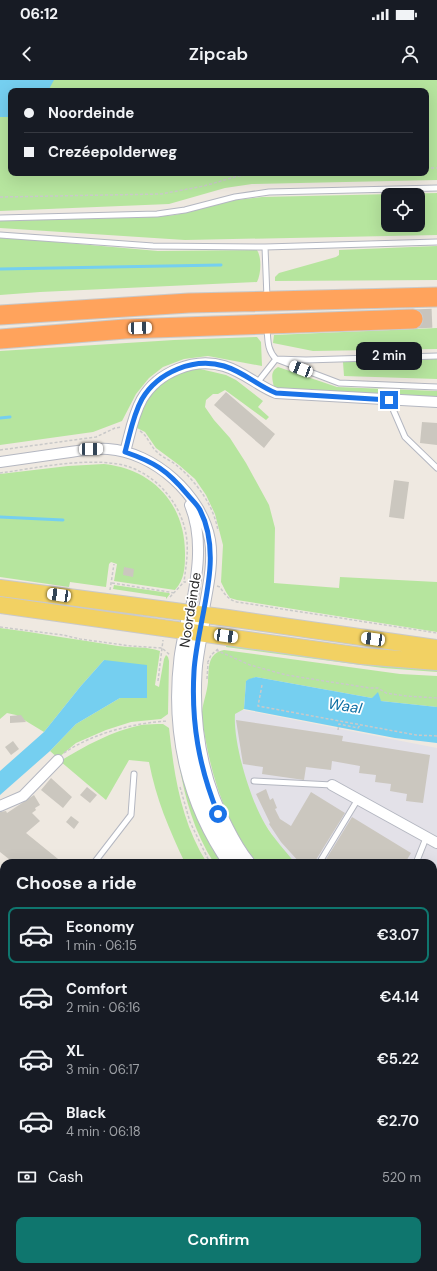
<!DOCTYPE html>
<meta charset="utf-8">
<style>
body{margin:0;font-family:"DM Sans",sans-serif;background:#242831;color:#f1f3f6;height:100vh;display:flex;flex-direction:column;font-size:15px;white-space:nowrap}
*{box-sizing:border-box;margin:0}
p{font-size:13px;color:#9ea1a6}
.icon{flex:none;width:22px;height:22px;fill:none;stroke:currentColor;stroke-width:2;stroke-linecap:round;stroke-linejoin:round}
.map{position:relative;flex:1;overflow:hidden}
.panel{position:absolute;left:0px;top:779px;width:437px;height:412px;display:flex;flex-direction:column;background:#171b24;border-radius:12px 12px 0 0;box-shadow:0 4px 16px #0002}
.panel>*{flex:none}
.guide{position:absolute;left:8px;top:8px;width:421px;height:88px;border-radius:8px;box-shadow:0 4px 16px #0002;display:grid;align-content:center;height:88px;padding:0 16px;background:#171b24}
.buttons{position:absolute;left:381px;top:108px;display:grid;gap:8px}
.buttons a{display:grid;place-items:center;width:44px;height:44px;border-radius:8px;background:#171b24;box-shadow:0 4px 16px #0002;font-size:20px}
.end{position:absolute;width:18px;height:18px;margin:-9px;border:5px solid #1a73e8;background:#fff;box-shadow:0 0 0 2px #fff}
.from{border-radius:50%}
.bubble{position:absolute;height:28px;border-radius:8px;background:#171b24;box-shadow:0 4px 16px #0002;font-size:13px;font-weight:600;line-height:28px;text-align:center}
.car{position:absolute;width:12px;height:24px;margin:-12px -6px;border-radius:5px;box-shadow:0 0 3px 1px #0007;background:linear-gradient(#fff 24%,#345 0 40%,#fff 0 76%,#345 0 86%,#fff 0)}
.guide b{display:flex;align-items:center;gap:14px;height:38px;font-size:15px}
.guide b+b{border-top:1px solid #363941}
.guide i{width:10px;height:10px;background:#f1f3f6}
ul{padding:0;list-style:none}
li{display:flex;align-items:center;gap:12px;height:56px;margin:0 8px 6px;padding:0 8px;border:2px solid transparent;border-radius:8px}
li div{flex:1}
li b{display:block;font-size:15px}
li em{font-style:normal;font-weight:600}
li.current{border-color:#0f766e}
li>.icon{width:36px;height:36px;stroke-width:1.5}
h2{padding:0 16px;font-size:18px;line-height:48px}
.pay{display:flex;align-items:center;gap:10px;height:44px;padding:0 16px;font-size:15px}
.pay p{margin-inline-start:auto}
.button{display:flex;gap:8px;margin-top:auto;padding:8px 16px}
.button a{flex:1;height:46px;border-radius:8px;background:#0f766e;color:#fff;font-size:16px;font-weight:600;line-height:46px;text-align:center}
.status{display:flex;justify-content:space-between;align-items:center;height:28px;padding:0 20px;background:#171b24;direction:ltr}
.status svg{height:11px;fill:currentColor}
header{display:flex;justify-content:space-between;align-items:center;height:52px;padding:0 16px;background:#171b24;font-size:18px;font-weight:600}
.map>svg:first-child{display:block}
.industrial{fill:#e3e1e8}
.green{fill:#b6e59e;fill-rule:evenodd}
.water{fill:#75cff0}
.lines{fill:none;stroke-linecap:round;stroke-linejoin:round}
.stream{stroke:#75cff0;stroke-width:3}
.building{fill:#cbc7bf}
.highway-tunnel{stroke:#c8c4bd;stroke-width:19;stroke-dasharray:19 10;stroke-linecap:butt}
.lane-casing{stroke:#b4b7c1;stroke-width:7}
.street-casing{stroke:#b4b7c1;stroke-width:12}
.secondary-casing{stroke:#b4b7c1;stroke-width:17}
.primary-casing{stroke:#c9c9c9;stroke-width:18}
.highway-casing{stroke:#c9c9c9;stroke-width:21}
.path{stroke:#c9c9c9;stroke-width:1.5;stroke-dasharray:3 2;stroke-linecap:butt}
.lane{stroke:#fff;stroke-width:5}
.street{stroke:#fff;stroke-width:10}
.secondary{stroke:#fff;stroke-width:15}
.primary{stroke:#f2d163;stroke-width:16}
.highway{stroke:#ffa35c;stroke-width:19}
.route{stroke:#1a73e8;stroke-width:5}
.labels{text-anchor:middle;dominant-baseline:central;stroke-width:3.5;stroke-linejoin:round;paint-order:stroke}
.street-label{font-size:14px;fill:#2e2e2e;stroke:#fff}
.water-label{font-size:15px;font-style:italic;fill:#0d6fa3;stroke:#fff}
</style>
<div class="status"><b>06:12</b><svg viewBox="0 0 49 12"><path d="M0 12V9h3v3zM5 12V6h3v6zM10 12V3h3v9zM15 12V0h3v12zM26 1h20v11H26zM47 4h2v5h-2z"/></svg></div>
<header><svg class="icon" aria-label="back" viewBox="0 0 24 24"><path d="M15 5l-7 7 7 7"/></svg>Zipcab<svg class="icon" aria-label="person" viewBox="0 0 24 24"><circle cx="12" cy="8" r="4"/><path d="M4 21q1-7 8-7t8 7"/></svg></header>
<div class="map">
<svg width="437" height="1191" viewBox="0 0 437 1191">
<rect width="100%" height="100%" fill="#efe9e1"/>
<path class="industrial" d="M233,628L437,668V872L433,870V783H294L281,768L250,721L232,647Z
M433,966L437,968V1036L433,1038Z"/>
<path class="green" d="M0,0H437V100L252,104L225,108L169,124L0,131ZM11,11H426V93H11Z
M437,113V155L185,160L0,148V141L153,137L175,135L235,120L262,117ZM388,115H418V145H388Z
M0,157L158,171L257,170C262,178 261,194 257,202L40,212L0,215Z
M437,166V200L275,201V197L279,193L336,177L339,175V170Z
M437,248V269L313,271L273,263L274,255Z
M257,257L261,262L262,286L208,276L184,279L163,287L149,298L136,314L122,341L93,352L0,365V271L174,260Z
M437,279V299L344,296L343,282L346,281Z
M278,287L337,307L437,311V317L285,310L274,307C272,299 270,291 278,287Z
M196,288L226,295L236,300L263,321L258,327L269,337L266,340L225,310L218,314H213L206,320L205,327L214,340L230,358L246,383L269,425L275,448L274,503L339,508L340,497L437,502V552L237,520L230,518L226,512L221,502L223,465L215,434L206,415L195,399L179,385L156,368L145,352L135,347C142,329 150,309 167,298C174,293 187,291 196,288Z
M104,384C153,389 185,424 185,473C185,486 185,499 175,510L114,501L117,484L111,482L109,484L106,507L70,502L69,507L0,497V394L68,386Z
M114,505L169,513L170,514L166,519V517L113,509Z
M0,548C39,553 78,560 118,566C132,568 147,566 160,571L155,605L159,607L164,579L166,575L168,577L169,581L168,634L161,639L131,642L106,650L76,663L58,678L50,671L76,644L120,618H147L104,580L80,607L44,652L16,635L7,633L0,639Z
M227,562L437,586V592L383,588L226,567Z
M224,570L400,594L437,596V627L381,621L372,618L256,597L246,601L244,629L235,634C233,663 250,719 265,744C273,758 285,770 295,783H257C228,747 213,702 205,657C204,649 201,640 202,632C203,622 207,613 208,602C209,589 207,573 224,570Z
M174,638L228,783H214C186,739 178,689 174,638Z
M163,644L169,648C174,695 181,742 207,783H185C169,749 156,719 149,682L129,680L106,720L60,681C85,666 112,651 141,645C148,644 156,644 163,644Z"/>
<path class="water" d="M0,0H54L48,11H11V37H0Z
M104,580L147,585V618H120L76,644L50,671L0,715V691L44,652L80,607Z
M256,597L372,618L378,612L381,621L437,627V663L395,658L244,629L246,601L249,599Z"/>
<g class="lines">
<path class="stream" d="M0,189L221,185
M0,338L10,337
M0,437L63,440"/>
</g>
<path class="building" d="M226,312L275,354L264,368L214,325Z
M422,342L437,343V365L420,363Z
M394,400L409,402L404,439L389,437Z
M124,487L134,489L133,497L123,495Z
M21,635L26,642L10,643V636Z
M236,640L343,656L342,661L430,675L423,723L406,721L407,714L390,711L391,704L375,702L376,695L359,693L360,686L332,681L331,690L306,687L304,700L262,694L263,687L243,684Z
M13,661L19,669L11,675L5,667Z
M51,698L72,717L63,728L41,710Z
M87,707L97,715L90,723L80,715Z
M266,709L270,720L273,718L277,728L275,729L280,739L291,746L311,712L345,733L314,783H300L281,762L269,744L270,743L256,714Z
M34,715L40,725L35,728L36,730L32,733L40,741L26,753L63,783H14L0,772V732L6,731L7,733Z
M71,736L79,742L74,749L66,742Z
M352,737L411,773L405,783H328L325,781Z"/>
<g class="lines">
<path class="highway-tunnel" d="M413,239L437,238"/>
<defs>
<path id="lane" d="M0,138L157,134L185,130L235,117L269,112L437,108
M0,155L153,166L265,167L437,162
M265,167L267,218
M267,248C268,260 267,270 276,279L339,303L437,307
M257,303L276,279L306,280L437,276
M389,320L405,357L437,388
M254,701L332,705
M94,783L131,735L134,694
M321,783V780L358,719
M416,783L426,758
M0,796L4,792
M433,1010L437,1002
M433,1052L437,1056
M0,1102L4,1105"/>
<path id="street" d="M125,372C130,354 133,335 142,319C158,292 194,277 224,286C244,292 258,306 276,313L437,322
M0,382C21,379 42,376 63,373C78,371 93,368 108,369C154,372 202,415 210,460C214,484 207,511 203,535
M190,533C197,497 204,459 190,425
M332,705L437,763
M0,726L23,716L58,680
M0,844L4,847
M0,874L4,876
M0,953L4,956
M0,1046L4,1050
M433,1107L437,1109
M0,1124L4,1120
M0,1186L4,1182
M54,1187L63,1191
M133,1187L141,1191
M342,1187L347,1191"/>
<path id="secondary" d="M190,533C188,548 184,563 182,578C173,651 189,723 231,783
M203,535C200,554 195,573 194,592C191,647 200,701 226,749C232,761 239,773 247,783
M0,854L4,856
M433,903L437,904
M433,918L437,920
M433,1074L437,1077"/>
<path id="primary" d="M0,508L228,538L437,568
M0,525L362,576L437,582"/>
<path id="highway" d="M0,235L189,223L437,217
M0,259L125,249L413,239"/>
</defs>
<use href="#lane" class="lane-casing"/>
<use href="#street" class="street-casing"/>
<use href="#secondary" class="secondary-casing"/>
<use href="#primary" class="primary-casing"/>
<use href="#highway" class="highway-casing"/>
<path class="path" d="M426,88H437
M0,117L161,114L204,106L238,96L265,93
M140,351C148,356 150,366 157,372C162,377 169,380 175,384C195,400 214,425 218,451
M0,370L96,357L115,348L121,347
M0,393C37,388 81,378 118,384C152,390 180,420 186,454C189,470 186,486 184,502
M112,503L175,513
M217,506L220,507C224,514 229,520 237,522L437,553
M110,510L114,484
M170,517L184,502H186
M0,547L63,555L80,559L131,566L162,568L170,575
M216,570L250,585L286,595L370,608H378L386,613L406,616L437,618
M207,582H208L211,575L218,569
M207,599L208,583
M158,601L163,560
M262,605L258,626L416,655L437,656
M338,650L339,644L358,648L360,645
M64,673C93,653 134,643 168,641
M180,707L190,742L210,783
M433,932L437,934
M0,1027L4,1022
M426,1187L430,1191
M263,1191L267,1187
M281,1191L285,1187
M299,1191L301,1187"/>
<use href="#lane" class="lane"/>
<use href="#street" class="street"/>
<use href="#secondary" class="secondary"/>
<use href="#primary" class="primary"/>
<use href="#highway" class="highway"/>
</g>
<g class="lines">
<path class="route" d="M218,734C199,687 191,643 194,591C197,540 225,479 200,430C197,424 191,419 187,414C167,390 154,382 125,372C130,354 133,335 142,319C158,292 194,277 224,286C244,292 258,306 276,313L389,320"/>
</g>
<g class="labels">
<g class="street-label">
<text transform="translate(190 530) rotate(-81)">Noordeinde</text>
</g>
<g class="water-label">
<text transform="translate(345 626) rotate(9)">Waal</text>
</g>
</g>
</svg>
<div class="buttons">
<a><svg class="icon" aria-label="locate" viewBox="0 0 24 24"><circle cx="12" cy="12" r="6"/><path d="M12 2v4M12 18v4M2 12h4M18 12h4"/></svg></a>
</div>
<i class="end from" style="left:218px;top:734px"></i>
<i class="end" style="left:389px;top:320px"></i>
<div class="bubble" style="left:356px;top:262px;width:66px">2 min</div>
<i class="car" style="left:140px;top:248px;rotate:88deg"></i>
<i class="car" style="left:301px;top:289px;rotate:291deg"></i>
<i class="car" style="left:91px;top:369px;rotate:89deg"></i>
<i class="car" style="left:59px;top:515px;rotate:278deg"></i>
<i class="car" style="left:226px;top:556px;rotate:98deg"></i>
<i class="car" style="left:373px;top:559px;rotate:278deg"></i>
<div class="guide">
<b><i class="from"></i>Noordeinde</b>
<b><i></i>Crezéepolderweg</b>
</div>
<section class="panel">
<h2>Choose a ride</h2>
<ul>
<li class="current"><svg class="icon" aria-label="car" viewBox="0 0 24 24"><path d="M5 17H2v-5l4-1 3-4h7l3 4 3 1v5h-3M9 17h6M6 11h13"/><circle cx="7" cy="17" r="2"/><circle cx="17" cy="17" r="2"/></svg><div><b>Economy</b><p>1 min · 06:15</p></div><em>€3.07</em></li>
<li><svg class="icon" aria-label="car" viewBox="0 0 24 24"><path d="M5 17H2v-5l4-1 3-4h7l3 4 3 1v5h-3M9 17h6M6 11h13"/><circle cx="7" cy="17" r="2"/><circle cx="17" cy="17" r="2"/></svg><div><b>Comfort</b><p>2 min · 06:16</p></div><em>€4.14</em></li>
<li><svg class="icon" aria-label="car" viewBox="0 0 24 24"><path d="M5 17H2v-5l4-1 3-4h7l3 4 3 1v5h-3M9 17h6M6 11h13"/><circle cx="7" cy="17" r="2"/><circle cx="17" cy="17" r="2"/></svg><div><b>XL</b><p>3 min · 06:17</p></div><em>€5.22</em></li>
<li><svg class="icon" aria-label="car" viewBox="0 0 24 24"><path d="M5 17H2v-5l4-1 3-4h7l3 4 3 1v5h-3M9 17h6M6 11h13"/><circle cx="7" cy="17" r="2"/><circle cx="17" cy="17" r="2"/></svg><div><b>Black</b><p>4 min · 06:18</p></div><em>€2.70</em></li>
</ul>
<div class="pay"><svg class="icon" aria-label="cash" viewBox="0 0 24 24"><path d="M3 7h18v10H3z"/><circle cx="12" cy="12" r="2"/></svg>Cash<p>520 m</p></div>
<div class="button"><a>Confirm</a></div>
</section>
</div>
